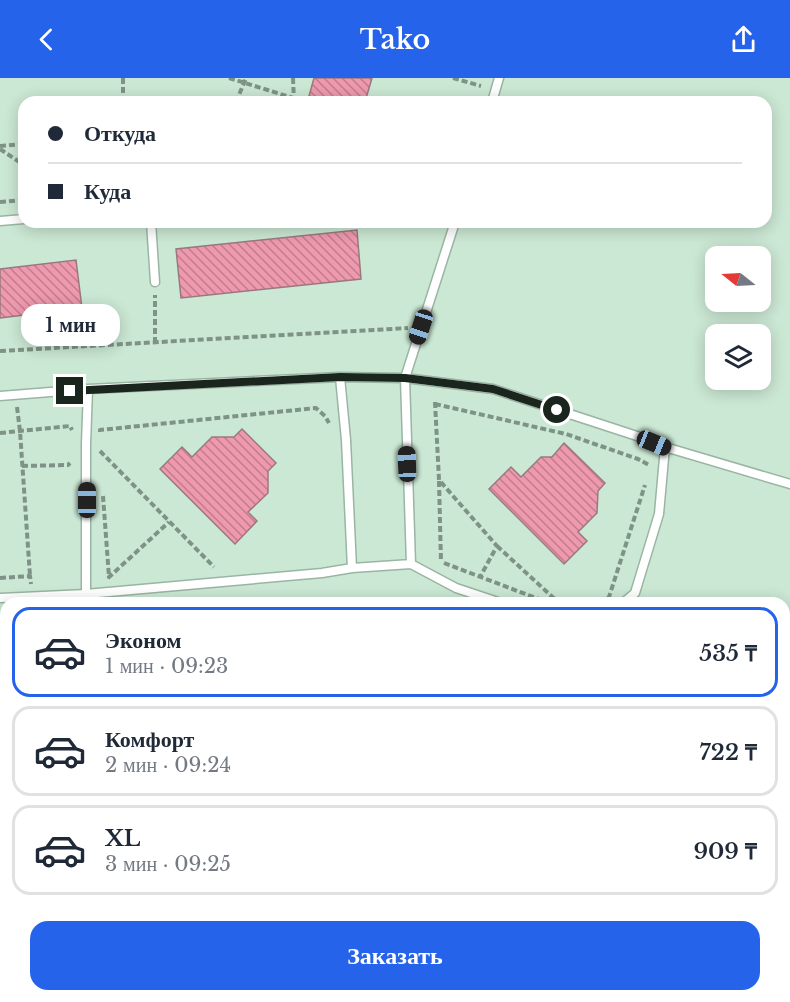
<!DOCTYPE html>
<html lang="ru">
<meta charset="utf-8">
<style>
body{margin:0;font-family:"Libre Baskerville",serif;background:#f2f2f3;color:#1f2937;height:100vh;display:flex;flex-direction:column;font-size:22px;white-space:nowrap}
*{box-sizing:border-box;margin:0}
p{font-size:20px;color:#747a83}
.icon{flex:none;width:33px;height:33px;fill:none;stroke:currentColor;stroke-width:2;stroke-linecap:round;stroke-linejoin:round}
.map{position:relative;flex:1;overflow:hidden}
.panel{position:absolute;left:0px;top:519px;width:790px;height:405px;display:flex;flex-direction:column;background:#fff;border-radius:18px 18px 0 0;box-shadow:0 3px 15px #0003}
.panel>*{flex:none}
.guide{position:absolute;left:18px;top:18px;width:754px;height:132px;border-radius:18px;box-shadow:0 3px 15px #0003;display:grid;align-content:center;height:132px;padding:0 30px;background:#fff}
.needle{width:39px;rotate:288deg}
.controls{position:absolute;left:705px;top:168px;display:grid;gap:12px}
.controls a{display:grid;place-items:center;width:66px;height:66px;border-radius:12px;background:#fff;box-shadow:0 3px 15px #0003;font-size:30px}
.end{position:absolute;width:27px;height:27px;margin:-14px;border:8px solid #1a251e;background:#fff;box-shadow:0 0 0 3px #fff}
.from{border-radius:50%}
.bubble{position:absolute;height:42px;border-radius:18px;background:#fff;box-shadow:0 3px 15px #0003;font-size:20px;font-weight:600;line-height:42px;text-align:center}
.car{position:absolute;width:18px;height:36px;margin:-18px -9px;border-radius:8px;box-shadow:0 0 4px 2px #0007;background:linear-gradient(#222 24%,#8ab4d8 0 40%,#222 0 76%,#8ab4d8 0 86%,#222 0)}
.guide b{display:flex;align-items:center;gap:21px;height:57px;font-size:22px}
.guide b+b{border-top:2px solid #e0e1e3}
.guide i{width:15px;height:15px;background:#1f2937}
ul{padding:10px 0 0;list-style:none}
li{display:flex;align-items:center;gap:18px;height:90px;margin:0 12px 9px;padding:0 18px;border:3px solid #e0e1e3;border-radius:18px}
li div{flex:1}
li b{display:block;font-size:22px}
li em{font-style:normal;font-weight:600}
li.active{border-color:#2563eb}
li>.icon{width:54px;height:54px;stroke-width:1.5}
.button{display:flex;gap:12px;margin-top:auto;padding:12px 30px}
.button a{flex:1;height:69px;border-radius:18px;background:#2563eb;color:#fff;font-size:24px;font-weight:600;line-height:69px;text-align:center}
header{display:flex;justify-content:space-between;align-items:center;height:78px;padding:0 30px;background:#2563eb;color:#fff;font-size:27px;font-weight:600}
.map>svg:first-child{display:block}
.built{fill:#baddc6}
.grass{fill:#8bc09d}
.building{fill:url(#building-back-hatch);stroke:#997980;stroke-width:1.5}
.lines{fill:none;stroke-linecap:round;stroke-linejoin:round}
.service-casing{stroke:#9ab5a2;stroke-width:11}
.path{stroke:#7e9385;stroke-width:4;stroke-dasharray:6 3;stroke-linecap:butt}
.service{stroke:#fff;stroke-width:8}
.route{stroke:#1a251e;stroke-width:8}
</style>
<header><svg class="icon" aria-label="back" viewBox="0 0 24 24"><path d="M15 5l-7 7 7 7"/></svg>Tako<svg class="icon" aria-label="share" viewBox="0 0 24 24"><path d="M12 15V3M7 8l5-5 5 5M5 13v7h14v-7"/></svg></header>
<div class="map">
<svg width="790" height="924" viewBox="0 0 790 924">
<defs>
<pattern id="building-back-hatch" width="6" height="6" patternUnits="userSpaceOnUse" patternTransform="scale(1.5)"><rect width="6" height="6" fill="#ef99ae"/><path d="M-1 5l2 2M0 0l6 6M5-1l2 2" fill="none" stroke="#c17d8d"/></pattern>
</defs>
<rect width="100%" height="100%" fill="#cbe8d4"/>
<path class="built" d="M785,733L790,735V924H521L523,918H784Z"/>
<path class="grass" d="M785,798L790,799V924H740L742,918H784Z
M645,918H695L713,924H643Z"/>
<path class="building" d="M314,0H372L365,24H328L309,18Z
M357,152L361,201L181,220L176,171Z
M76,182L82,230L0,240V191Z
M242,351L276,385L268,393V415L248,434L257,443L235,466L160,391L182,369L192,379L212,359H234Z
M564,365L605,405L598,413L597,435L578,454L587,463L564,486L489,411L511,389L521,399L541,379H552Z"/>
<g class="lines">
<defs>
<path id="service" d="M492,24L499,0
M0,143L24,141
M151,144L155,204
M340,299L405,300L493,311L643,360L665,369L790,406
M0,318L88,311L340,299L346,362L352,490
M411,486L405,300L455,144
M86,516V366L88,311
M0,520L86,516L322,495L352,490L411,486L456,510L501,525
M623,525L635,515L659,436L665,369
M0,686H6
M0,873H6
M314,918V924"/>
</defs>
<use href="#service" class="service-casing"/>
<path class="path" d="M123,0V24
M229,0L306,24
M293,0L294,24
M453,0L481,8
M236,24L246,0
M0,68L24,66
M0,71L24,87
M0,124L24,122
M155,265V217
M0,273L408,250
M435,324L439,402L497,468L480,499
M435,326L566,356L638,381L649,387
M17,329L20,353L30,498
M100,354V352L316,330L325,338L329,345
M0,355L70,348L72,352
M100,373L214,489
M22,388L68,387L70,385
M439,403L441,484
M103,418L109,499H110
M497,468L559,525
M444,485L549,525
M0,500L30,498L31,506
M108,500L169,444
M600,525L609,519L645,407
M0,588L6,593
M0,650L1,651"/>
<use href="#service" class="service"/>
</g>
<g class="lines">
<path class="route" d="M70,313L340,299L405,300L493,311L557,332"/>
</g>
</svg>
<div class="controls">
<a><svg class="needle" viewBox="-14 -14 28 28"><path d="M0-13l5 13h-10z" fill="#e53935"/><path d="M0 13l5-13h-10z" fill="#747a83"/></svg></a>
<a><svg class="icon" aria-label="layers" viewBox="0 0 24 24"><path d="M12 4l9 5-9 5-9-5zM3 14l9 5 9-5"/></svg></a>
</div>
<i class="end from" style="left:557px;top:332px"></i>
<i class="end" style="left:70px;top:313px"></i>
<div class="bubble" style="left:21px;top:226px;width:99px">1 мин</div>
<i class="car" style="left:421px;top:249px;rotate:198deg"></i>
<i class="car" style="left:654px;top:365px;rotate:112deg"></i>
<i class="car" style="left:407px;top:386px;rotate:358deg"></i>
<i class="car" style="left:87px;top:422px;rotate:0deg"></i>
<div class="guide">
<b><i class="from"></i>Откуда</b>
<b><i></i>Куда</b>
</div>
<section class="panel">
<ul>
<li class="active"><svg class="icon" aria-label="car" viewBox="0 0 24 24"><path d="M5 17H2v-5l4-1 3-4h7l3 4 3 1v5h-3M9 17h6M6 11h13"/><circle cx="7" cy="17" r="2"/><circle cx="17" cy="17" r="2"/></svg><div><b>Эконом</b><p>1 мин · 09:23</p></div><em>535 ₸</em></li>
<li><svg class="icon" aria-label="car" viewBox="0 0 24 24"><path d="M5 17H2v-5l4-1 3-4h7l3 4 3 1v5h-3M9 17h6M6 11h13"/><circle cx="7" cy="17" r="2"/><circle cx="17" cy="17" r="2"/></svg><div><b>Комфорт</b><p>2 мин · 09:24</p></div><em>722 ₸</em></li>
<li><svg class="icon" aria-label="car" viewBox="0 0 24 24"><path d="M5 17H2v-5l4-1 3-4h7l3 4 3 1v5h-3M9 17h6M6 11h13"/><circle cx="7" cy="17" r="2"/><circle cx="17" cy="17" r="2"/></svg><div><b>XL</b><p>3 мин · 09:25</p></div><em>909 ₸</em></li>
</ul>
<div class="button"><a>Заказать</a></div>
</section>
</div>
